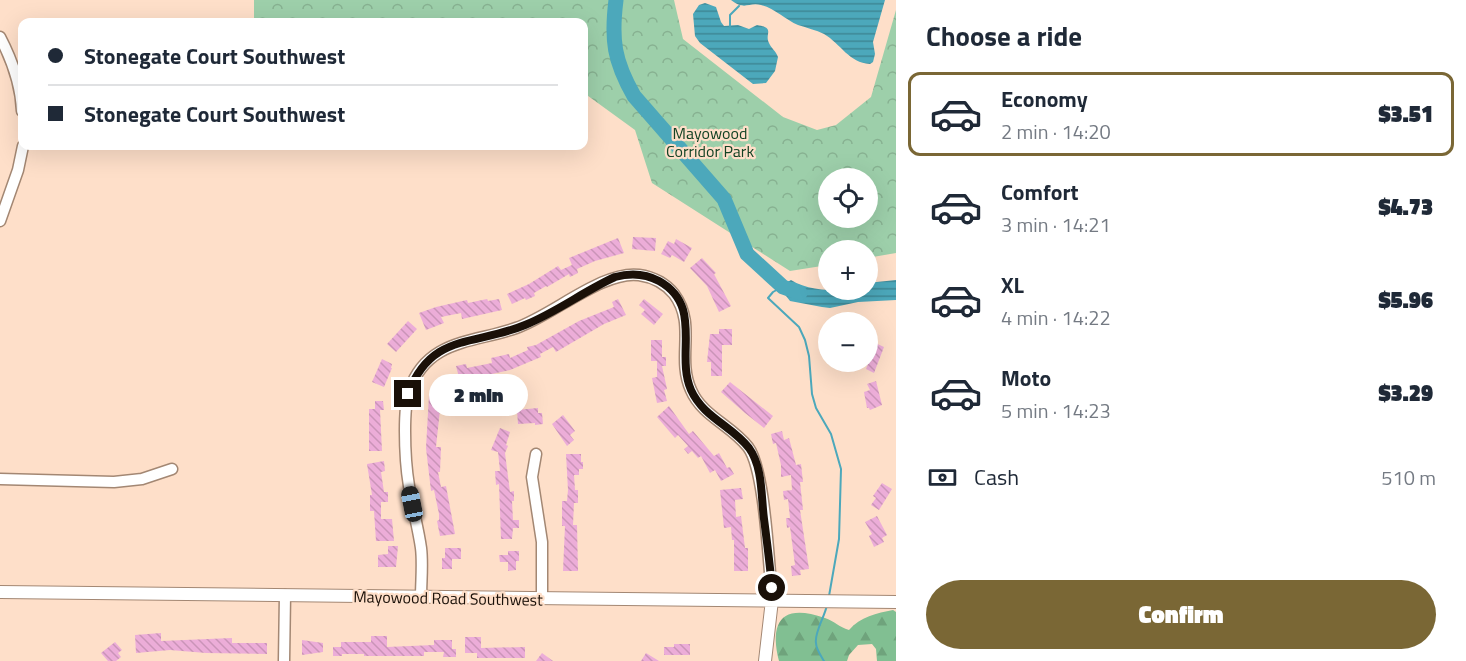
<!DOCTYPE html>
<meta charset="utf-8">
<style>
body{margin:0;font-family:"Titillium Web",sans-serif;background:#f6f6f7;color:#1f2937;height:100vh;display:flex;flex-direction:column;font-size:22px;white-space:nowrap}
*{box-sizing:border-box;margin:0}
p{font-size:20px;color:#747a83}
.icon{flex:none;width:33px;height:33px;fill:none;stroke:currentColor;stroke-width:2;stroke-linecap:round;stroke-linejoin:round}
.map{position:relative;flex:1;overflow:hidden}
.side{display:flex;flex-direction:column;background:#fff;width:570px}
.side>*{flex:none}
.hud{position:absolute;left:18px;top:18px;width:570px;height:132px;border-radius:12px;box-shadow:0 6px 24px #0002;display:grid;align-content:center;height:132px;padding:0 30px;background:#fff}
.tools{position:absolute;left:818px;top:168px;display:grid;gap:12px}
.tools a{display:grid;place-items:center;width:60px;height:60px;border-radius:50%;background:#fff;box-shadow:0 6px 24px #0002;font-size:30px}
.end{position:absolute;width:27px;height:27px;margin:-14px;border:8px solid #1a1008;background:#fff;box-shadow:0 0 0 3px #fff}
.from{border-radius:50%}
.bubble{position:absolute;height:42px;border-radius:21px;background:#fff;box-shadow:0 6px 24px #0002;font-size:20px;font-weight:800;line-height:42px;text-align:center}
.car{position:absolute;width:18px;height:36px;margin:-18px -9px;border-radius:8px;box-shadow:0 0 4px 2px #0007;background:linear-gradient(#222 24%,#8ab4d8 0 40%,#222 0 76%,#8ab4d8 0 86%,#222 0)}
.hud b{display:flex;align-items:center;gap:21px;height:57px;font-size:22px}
.hud b+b{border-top:2px solid #e0e1e3}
.hud i{width:15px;height:15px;background:#1f2937}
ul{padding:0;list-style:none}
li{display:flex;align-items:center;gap:18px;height:84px;margin:0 12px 9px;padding:0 18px;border:3px solid transparent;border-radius:12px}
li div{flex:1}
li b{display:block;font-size:22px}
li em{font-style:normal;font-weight:800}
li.selected{border-color:#7a6735}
li>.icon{width:54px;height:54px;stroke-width:1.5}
h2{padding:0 30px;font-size:27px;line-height:72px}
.pay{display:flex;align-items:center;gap:15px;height:66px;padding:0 30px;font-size:22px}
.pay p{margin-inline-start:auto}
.button{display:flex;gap:12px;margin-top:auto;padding:12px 30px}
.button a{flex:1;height:69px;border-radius:36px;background:#7a6735;color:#fff;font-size:24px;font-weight:800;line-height:69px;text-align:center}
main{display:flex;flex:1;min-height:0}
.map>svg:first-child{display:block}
.forest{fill:url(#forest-firs)}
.park{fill:url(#park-crowns);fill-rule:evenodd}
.water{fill:url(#water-rules)}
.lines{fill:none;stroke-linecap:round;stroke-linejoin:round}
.stream{stroke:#4ca8bb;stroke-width:2}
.river{stroke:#4ca8bb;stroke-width:15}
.building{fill:url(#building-back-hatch)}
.minor-casing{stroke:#a38773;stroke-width:13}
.tertiary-casing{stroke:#a38773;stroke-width:14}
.minor{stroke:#fff;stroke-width:10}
.tertiary{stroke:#fff;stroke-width:12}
.route{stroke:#1a1008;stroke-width:8}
.labels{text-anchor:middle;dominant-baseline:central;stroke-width:4.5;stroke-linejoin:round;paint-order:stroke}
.park-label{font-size:16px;fill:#134224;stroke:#fedfc9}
.street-label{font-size:16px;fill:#1a1008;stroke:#fedfc9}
</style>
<main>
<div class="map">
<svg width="896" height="661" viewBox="0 0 896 661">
<defs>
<pattern id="forest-firs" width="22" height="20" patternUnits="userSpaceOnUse" patternTransform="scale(1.5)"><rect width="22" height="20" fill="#81bf92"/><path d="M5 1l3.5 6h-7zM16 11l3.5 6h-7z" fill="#6fa37c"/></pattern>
<pattern id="park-crowns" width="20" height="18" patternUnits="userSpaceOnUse" patternTransform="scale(1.5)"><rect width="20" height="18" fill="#9dcfaa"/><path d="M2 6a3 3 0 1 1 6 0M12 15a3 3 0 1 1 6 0" fill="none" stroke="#87b191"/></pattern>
<pattern id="water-rules" width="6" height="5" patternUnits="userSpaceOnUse" patternTransform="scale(1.5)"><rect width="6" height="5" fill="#4ca8bb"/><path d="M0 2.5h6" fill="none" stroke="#3e8796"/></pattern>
<pattern id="building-back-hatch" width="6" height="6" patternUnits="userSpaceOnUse" patternTransform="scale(1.5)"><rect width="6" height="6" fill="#ecadd8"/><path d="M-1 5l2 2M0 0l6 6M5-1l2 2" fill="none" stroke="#ca94b8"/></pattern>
</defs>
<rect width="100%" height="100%" fill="#fedfc9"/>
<path class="forest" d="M893,610L896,612V661H877L876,649L872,644L858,645L849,655L847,661H779C769,621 782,603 825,618C834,621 839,627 849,630C860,617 877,613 893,610Z"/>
<path class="park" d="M254,0H674L683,39L783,117L817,130L836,125L871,97L896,10V253L867,258V250H828V265L790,271L652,183L635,130L584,93V22H254ZM828,178H867V218H828Z"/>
<path class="water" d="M731,0H885L873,42L875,54L873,62L870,64C849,63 841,44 824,34C816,30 807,28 798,25C786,20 774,8 761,5C748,2 745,11 731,0Z
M705,3L716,7L721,22L724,26L738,25L749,29L757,25C776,28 764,34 769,43C771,48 776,51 778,57L775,71L766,83L753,84L700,43L695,36L693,14L699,5Z
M791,280C811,293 843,290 867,290V283L896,280V300L858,302L830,308L822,307L790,301L779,287Z"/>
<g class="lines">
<path class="stream" d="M730,26V15L739,6
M782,287L773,292L768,298L799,327L805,340L809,356L812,394L816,408L831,434L841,469L839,539L829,596
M824,661C821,656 816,649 816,643C814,633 825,616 827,605"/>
<path class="river" d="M616,0C611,40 614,61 634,96L724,199L747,254L783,287L800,293"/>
</g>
<path class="building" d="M633,237L656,238L655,251L632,249Z
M618,238L624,253L595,261L577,269L578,273L570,277L569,274L547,287L546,286L534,293L535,296L526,300L525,298L512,304L507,294L529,284L558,266L561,270L572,265L569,258Z
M676,239L692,248L684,262L672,255L670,258L661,254L668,241L674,244Z
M702,258L716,273L714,274L731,306L719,312L707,286L690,268Z
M487,299L488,301L499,299L502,310L462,319L461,313L441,317L444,323L426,330L419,313L436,307L467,300L468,303Z
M618,299L626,315L604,324L556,352L553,347L540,354L541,357L510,370L460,381L456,366L466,364L467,368L492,363L491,358L509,354L510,358L528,350L527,347L536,345L579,321L614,307L612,302Z
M644,299L663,314L654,325L641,314L645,310L639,305Z
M408,321L417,329L396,352L387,344Z
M719,329H732V345H722V376H711V362H707L710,334H719Z
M651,340H662V357H666V366H662L667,389L664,390L667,401L657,403L652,378L657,377V361H651Z
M873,342L884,347L874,373L866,369L868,364L865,362H867Z
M382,359L392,364L391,368H392L384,387L372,382Z
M876,381L882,405L870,410L869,408H867L864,392L870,390L867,384Z
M730,382L773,416L764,428L745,413L721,392Z
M442,387L454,388L453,401L441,400L436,447H441L440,472H438L441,487L446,486L455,534L440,536L437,521L439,520V514L434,490L431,491L426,448L429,395L441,397Z
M375,401H383L384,410H380L382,451H369V409H375Z
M669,406L689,434L693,431L714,456L719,453L727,468L730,467L734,474L721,481L715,470L710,473L701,456L698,458L692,451L688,454L684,449L688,446L678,435L675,438L657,417Z
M538,408V413H542L543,424L535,425V423L518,424L517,410Z
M563,415L575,431L570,435L574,440L567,446L552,424Z
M500,428L510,432L506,445L508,446L505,453L510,492L514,491V501H512L513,520H519V528H513L512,539H501L499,484L496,485L495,471H500L498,452L491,450Z
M782,431L784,440L789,438L796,465L801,464L803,482H800L803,510H800L809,569L800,570L801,575L792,576L791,566L795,565L790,527L787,528L786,518H790L788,499L784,500L783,491L792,490L791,475L781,477V465L776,443L773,444L771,434Z
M566,454H581V462H583V469H579V475H574L575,490H578V503H574L573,525H577L578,571H563L565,526H562V501H567L568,490Z
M384,461L385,471L381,472L384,492H388V502H381V519H392L394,541H376L374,511H370V495H372L367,464Z
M882,483L892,489L879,510L871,505L876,498L873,496Z
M741,488L743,499L735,500L736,517L741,516L745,548H748V571H734V540H732L731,527L724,528L720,490Z
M877,516L887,535L882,538L884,542L874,547L869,536L872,534L865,522Z
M388,546H398L396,567H378V555L388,554Z
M445,548H461V559H452V569H442V558H445Z
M508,551H519V561H516V570L508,571V562H500L499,555H508Z
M161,633V641L232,638V643H267V654L206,653L170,650L136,653L135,635Z
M371,636H387V647L434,645V640H452V649H456V657H443L444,652H424V656H364V654H342V656H333V647H341V642H371Z
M465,637H481V648L525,647V658H477V653H465Z
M302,640L323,643V652L302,655Z
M115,642L122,650L118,653L121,657L116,661H108L101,653Z
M674,644H690V655H664V647H674Z
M542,653L553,661H536Z
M646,653L659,661H641Z"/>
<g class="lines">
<defs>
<path id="minor" d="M0,37C12,60 21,85 22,111
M0,221L18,170L23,146
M536,454L532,477L542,542V599
M0,479L114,482L142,479L172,469
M421,598C421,581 423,564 421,548C418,527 412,506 409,486C406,468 405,450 405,431C405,418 405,404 409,391C427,339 473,343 516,328C552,316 603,270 639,275C653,277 665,283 674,294C697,325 676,357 691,390C702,416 731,425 748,447C764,468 768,553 771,584L772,600
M284,661L285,595"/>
<path id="tertiary" d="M0,592L896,602
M765,661L772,600"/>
</defs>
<use href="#minor" class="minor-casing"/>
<use href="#tertiary" class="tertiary-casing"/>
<use href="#minor" class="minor"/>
<use href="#tertiary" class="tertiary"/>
</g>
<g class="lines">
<path class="route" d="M408,394C431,332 475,346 525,325C557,312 584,291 615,277C630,273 646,274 659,281C704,306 675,354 691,390C703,417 732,426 749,448C763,467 761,497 764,519C767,542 770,565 772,588"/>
</g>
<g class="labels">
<g class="park-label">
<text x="710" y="133">Mayowood<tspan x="710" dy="18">Corridor Park</tspan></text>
</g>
<g class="street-label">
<text transform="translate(448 598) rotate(1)">Mayowood Road Southwest</text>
</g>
</g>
</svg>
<div class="tools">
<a><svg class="icon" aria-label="locate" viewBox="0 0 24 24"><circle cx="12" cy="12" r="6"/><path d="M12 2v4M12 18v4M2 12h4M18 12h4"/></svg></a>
<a>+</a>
<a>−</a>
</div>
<i class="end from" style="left:772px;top:588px"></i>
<i class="end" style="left:408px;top:394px"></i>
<div class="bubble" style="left:429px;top:374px;width:99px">2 min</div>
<i class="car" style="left:412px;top:504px;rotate:349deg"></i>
<div class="hud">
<b><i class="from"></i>Stonegate Court Southwest</b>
<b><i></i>Stonegate Court Southwest</b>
</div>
</div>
<section class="side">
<h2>Choose a ride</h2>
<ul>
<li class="selected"><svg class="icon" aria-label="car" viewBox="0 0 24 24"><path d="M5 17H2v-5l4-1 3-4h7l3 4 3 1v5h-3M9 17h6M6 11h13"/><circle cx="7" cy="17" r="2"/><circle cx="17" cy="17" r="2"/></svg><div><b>Economy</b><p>2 min · 14:20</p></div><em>$3.51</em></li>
<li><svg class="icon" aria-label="car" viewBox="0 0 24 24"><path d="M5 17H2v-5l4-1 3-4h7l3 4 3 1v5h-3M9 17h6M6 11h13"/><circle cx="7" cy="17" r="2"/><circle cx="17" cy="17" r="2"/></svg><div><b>Comfort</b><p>3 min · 14:21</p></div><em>$4.73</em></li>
<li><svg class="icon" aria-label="car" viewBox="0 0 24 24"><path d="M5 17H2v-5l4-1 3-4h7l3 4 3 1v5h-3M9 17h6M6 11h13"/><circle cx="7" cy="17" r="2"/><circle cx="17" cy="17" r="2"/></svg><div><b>XL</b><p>4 min · 14:22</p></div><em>$5.96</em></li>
<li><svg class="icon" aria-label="car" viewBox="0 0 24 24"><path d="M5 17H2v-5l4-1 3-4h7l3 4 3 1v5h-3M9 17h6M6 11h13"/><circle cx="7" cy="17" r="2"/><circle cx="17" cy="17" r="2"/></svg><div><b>Moto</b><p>5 min · 14:23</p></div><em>$3.29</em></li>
</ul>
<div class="pay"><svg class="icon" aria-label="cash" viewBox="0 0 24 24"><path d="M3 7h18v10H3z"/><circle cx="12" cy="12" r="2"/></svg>Cash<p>510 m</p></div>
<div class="button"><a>Confirm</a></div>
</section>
</main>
